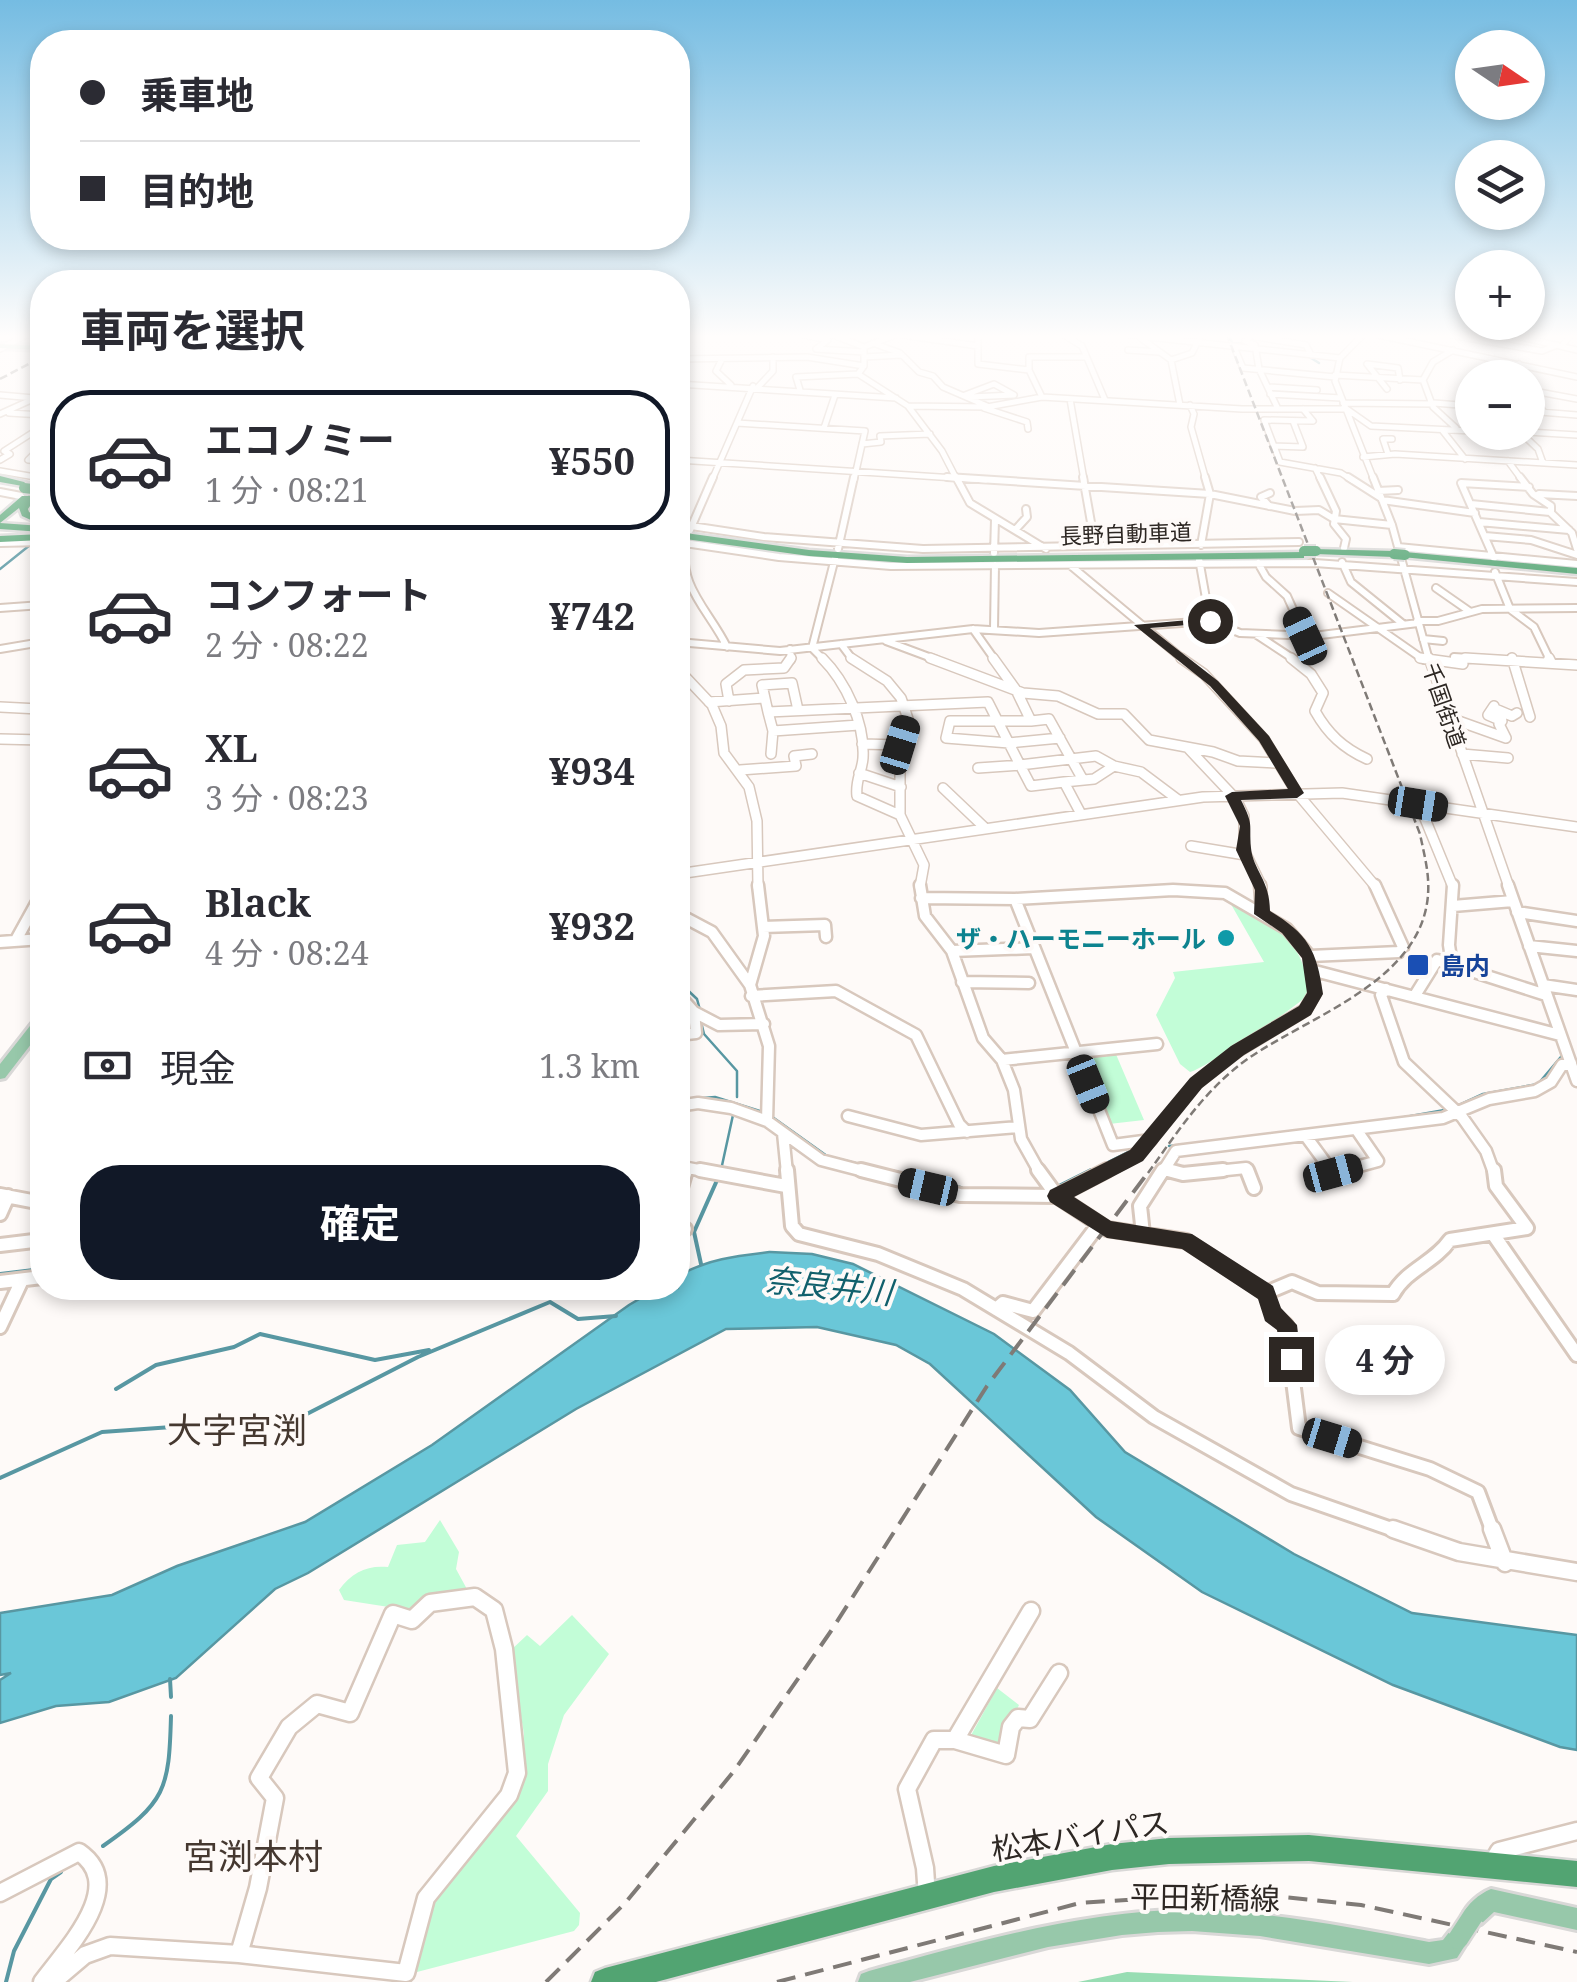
<!DOCTYPE html>
<html lang="ja">
<meta charset="utf-8">
<style>
body{margin:0;font-family:"Noto Serif","Noto Sans JP",serif;background:#f2f2f3;color:#2b2b33;height:100vh;display:flex;flex-direction:column;font-size:38px;white-space:nowrap}
*{box-sizing:border-box;margin:0}
p{font-size:32px;color:#7c7c81}
.icon{flex:none;width:55px;height:55px;fill:none;stroke:currentColor;stroke-width:2;stroke-linecap:round;stroke-linejoin:round}
.map{position:relative;flex:1;overflow:hidden}
.drawer{position:absolute;left:30px;top:270px;width:660px;height:1030px;display:flex;flex-direction:column;background:#fff;border-radius:40px;box-shadow:0 5px 15px #0003}
.drawer>*{flex:none}
.guide{position:absolute;left:30px;top:30px;width:660px;height:220px;border-radius:40px;box-shadow:0 5px 15px #0003;display:grid;align-content:center;height:220px;padding:0 50px;background:#fff}
.needle{width:65px;rotate:103deg}
.controls{position:absolute;left:1455px;top:30px;display:grid;gap:20px}
.controls a{display:grid;place-items:center;width:90px;height:90px;border-radius:50%;background:#fff;box-shadow:0 5px 15px #0003;font-size:50px}
.end{position:absolute;width:45px;height:45px;margin:-22px;border:12px solid #2d2723;background:#fff;box-shadow:0 0 0 5px #fff}
.from{border-radius:50%}
.bubble{position:absolute;height:70px;border-radius:35px;background:#fff;box-shadow:0 5px 15px #0003;font-size:32px;font-weight:700;line-height:70px;text-align:center}
.car{position:absolute;width:30px;height:60px;margin:-30px -15px;border-radius:12px;box-shadow:0 0 8px 2px #0007;background:linear-gradient(#222 24%,#8ab4d8 0 40%,#222 0 76%,#8ab4d8 0 86%,#222 0)}
.guide b{display:flex;align-items:center;gap:35px;height:95px;font-size:38px}
.guide b+b{border-top:2px solid #e1e1e2}
.guide i{width:25px;height:25px;background:#2b2b33}
ul{padding:0;list-style:none}
li{display:flex;align-items:center;gap:30px;height:140px;margin:0 20px 15px;padding:0 30px;border:5px solid transparent;border-radius:40px}
li div{flex:1}
li b{display:block;font-size:38px}
li em{font-style:normal;font-weight:700}
li.on{border-color:#111827}
li>.icon{width:90px;height:90px;stroke-width:1.5}
h2{padding:0 50px;font-size:45px;line-height:120px}
.pay{display:flex;align-items:center;gap:25px;height:110px;padding:0 50px;font-size:38px}
.pay p{margin-inline-start:auto}
.action{display:flex;gap:20px;margin-top:auto;padding:20px 50px}
.action a{flex:1;height:115px;border-radius:40px;background:#111827;color:#fff;font-size:40px;font-weight:700;line-height:115px;text-align:center}
.map>svg:first-child{display:block}
.green{fill:#c2fdd7}
.forest{fill:#98ddb3}
.water{fill:#6ac7d8;stroke:#5897a2;stroke-width:2.5}
.lines{fill:none;stroke-linecap:round;stroke-linejoin:round}
.stream-far1{stroke:#5897a2;stroke-width:2.5}
.stream{stroke:#5897a2;stroke-width:4}
.minor-far5-casing{stroke:#d8c8bd;stroke-width:8}
.minor-far4-casing{stroke:#d8c8bd;stroke-width:10}
.minor-far3-casing{stroke:#d8c8bd;stroke-width:12}
.minor-far2-casing{stroke:#d8c8bd;stroke-width:15}
.minor-far1-casing{stroke:#d8c8bd;stroke-width:18}
.minor-casing{stroke:#d8c8bd;stroke-width:21}
.major-casing{stroke:#d9d8d7;stroke-width:6}
.highway-casing{stroke:#d9d8d7;stroke-width:5}
.minor-far5{stroke:#fff;stroke-width:5}
.minor-far4{stroke:#fff;stroke-width:6}
.minor-far3{stroke:#fff;stroke-width:9}
.minor-far2{stroke:#fff;stroke-width:10}
.minor-far1{stroke:#fff;stroke-width:12}
.minor{stroke:#fff;stroke-width:16}
.major{fill:#97c8aa;fill-rule:evenodd}
.highway{fill:#52a472;fill-rule:evenodd}
.rail-far1{stroke:#7f7a76;stroke-width:2.5;stroke-dasharray:8 4;stroke-linecap:butt}
.rail{stroke:#7f7a76;stroke-width:4;stroke-dasharray:19 10;stroke-linecap:butt}
.major-bridge-casing{stroke:#d9d8d7;stroke-width:25;stroke-linecap:butt}
.highway-bridge-casing{stroke:#d9d8d7;stroke-width:14;stroke-linecap:butt}
.major-bridge{stroke:#97c8aa;stroke-width:20}
.highway-bridge{stroke:#52a472;stroke-width:10}
.route{fill:#2d2723}
.culture-dot{fill:#0f9aa8;stroke:#fefaf8;stroke-width:4}
.transit-dot{fill:#1a4fb4;stroke:#fefaf8;stroke-width:4}
.labels{text-anchor:middle;dominant-baseline:central;stroke-width:8;stroke-linejoin:round;paint-order:stroke}
.far-street-label{font-size:22px;fill:#2d2723;stroke:#fefaf8}
.culture-label{font-size:25px;font-weight:bold;fill:#0d838f;stroke:#fefaf8;text-anchor:end}
.transit-label{font-size:25px;font-weight:bold;fill:#164399;stroke:#fefaf8;text-anchor:start}
.near-street-label{font-size:30px;fill:#2d2723;stroke:#fefaf8}
.near-water-label{font-size:32px;font-style:italic;fill:#11606c;stroke:#fefaf8}
.near-quarter-label{font-size:35px;fill:#453830;stroke:#fefaf8}
</style>
<div class="map">
<svg width="1577" height="1982" viewBox="0 0 1577 1982">
<rect width="100%" height="100%" fill="#fefaf8"/>
<path class="green" d="M1228,899C1270,923 1307,940 1308,994C1301,1005 1199,1072 1190,1072L1180,1064L1156,1015L1175,978L1173,972L1264,962Z
M1115,1052L1144,1120L1109,1124L1082,1061L1084,1056Z
M440,1520L459,1552L456,1569L468,1591L430,1594L408,1610L344,1600L339,1590C352,1572 367,1565 388,1567L397,1545L425,1542Z
M572,1615L609,1654L564,1715L548,1764V1791L516,1836L580,1913L579,1925L574,1931L417,1972L413,1967L435,1900L519,1797L524,1734L510,1651L527,1635L540,1646Z
M997,1688L1019,1705L999,1746L969,1739Z"/>
<path class="forest" d="M1127,1972L1353,1982H1078Z"/>
<path class="water" d="M770,1252L812,1254L853,1264L994,1334L1070,1390L1125,1452L1294,1554L1412,1613L1577,1635V1750L1560,1747L1393,1685L1202,1592L1096,1517L930,1364L896,1345L817,1327L726,1329L576,1409L308,1573L275,1589L176,1678L109,1702L56,1706L0,1723V1680L11,1673L0,1675V1613L112,1595L177,1566L305,1522L432,1445L629,1305L658,1288H678V1276C708,1259 735,1256 770,1252Z"/>
<g class="lines">
<path class="stream-far1" d="M1230,337L1232,343L1244,344
M1308,356L1319,363
M0,569L30,545
M678,981L697,999L700,1010
M700,1018L704,1034L737,1071V1097
M678,1100L715,1097L763,1112
M1457,1106L1483,1094L1538,1084L1565,1052
M771,1116L827,1156L863,1165
M1394,1119L1450,1109
M1285,1133L1376,1121
M1169,1146L1192,1144
M721,1170L733,1115
M891,1171L898,1173
M1086,1173L1134,1149"/>
<path class="stream" d="M891,1171L961,1188
M1059,1186L1091,1170
M701,1264L694,1232L718,1178
M0,1274L42,1269
M116,1389L156,1365L234,1347L260,1334L375,1360L429,1350
M0,1478L102,1432L299,1418L418,1357L550,1302L578,1319L616,1316
M170,1679L171,1697
M103,1846C166,1802 169,1790 171,1716
M6,1982L14,1951L51,1879L61,1872"/>
<defs>
<path id="minor-far5" d="M804,335L828,340L816,349L864,352
M833,335L864,347L895,335
M902,335L978,346
M978,335V364L1029,370L1042,397
M1064,335L1082,346L1105,400
M1130,335L1340,358
M1245,335L1306,345L1311,355
M1363,335L1340,358L1335,381L1374,480
M1378,335L1577,377
M1451,335L1542,351L1557,345
M1512,335L1577,350
M1250,336L1245,341L1255,345L1259,369L1278,409
M1142,339L1171,360L1180,405
M873,343L900,353L919,372L933,376L943,387L987,406
M1562,346L1570,335
M864,347V366L858,374L908,406L942,451L957,480
M1234,347L1243,368L1335,377
M0,349L26,335
M1128,350L1159,352
M1453,350L1433,362L1423,380L1433,407L1456,428
M864,357L901,355
M678,359L807,357L864,366
M722,359L716,371L731,385
M1171,360L1192,353L1201,335
M1029,370V357H1085
M1335,375L1423,380
M1502,378L1519,364
M678,384L896,398
M758,387L773,371V357
M1268,387L1317,390
M1387,389L1367,364L1398,368L1400,380
M800,390L796,377L858,374
M1270,394L1341,398
M0,395L34,398
M965,395L994,384L1014,395L970,397
M1070,399L1084,480
M1343,403L1434,404
M1434,403L1472,406
M1190,405L1194,414L1191,427L1206,480
M908,406L987,407L1042,397L1242,409H1345
M1344,407L1371,426L1472,431
M984,408L1027,422L1028,429
M1303,409L1313,421L1264,420L1280,462L1341,473L1352,480
M1528,411L1577,415
M1544,412L1535,402L1539,392L1577,399
M9,413L42,415
M0,414L42,395
M737,423L865,431L854,480
M824,428L835,395
M1442,430L1465,459
M1520,432L1538,449L1543,463
M1528,432L1577,435
M862,444L881,442L880,436L930,434
M42,446L28,460L42,461
M1273,446L1303,447L1293,421
M1388,454L1383,439H1392
M1363,457L1395,454L1577,465
M0,460L10,454L4,451L32,433L42,432
M678,460L986,480
M1508,461L1522,480
M1315,468L1321,480
M0,471L41,478
M712,480L753,386"/>
<path id="minor-far4" d="M36,477L41,478
M947,477L1210,494L1295,511L1319,510L1334,519L1392,525
M956,477L970,503L1046,549
M1083,477L1095,545
M1320,477L1336,511L1334,524L1346,539L1344,548
M1348,477L1381,498
M1373,477L1392,525L1429,660
M1520,477L1533,494L1551,506V513L1572,533L1577,549
M1378,491L1398,490
M0,492L21,496
M1539,494L1577,496
M1382,500L1475,513
M1471,504L1550,512
M1269,506L1261,497L1270,493
M1479,522L1569,530
M678,524L764,537L923,549L1299,542
M1016,529L1027,517L1026,509
M690,530L713,477
M1485,536L1531,540L1577,555
M686,541C677,586 709,610 727,647
M678,542L779,557L891,566L1315,563L1577,582
M0,543L42,542
M1201,545L1210,494L1205,477
M1398,547L1577,564
M838,549L854,477
M994,553L995,520
M1494,558L1461,483L1529,487
M1199,559L1210,621
M1342,562L1351,582L1403,624
M1258,563L1266,577L1287,596L1305,636
M1070,565L1184,660
M1495,572L1510,609L1534,627L1550,660
M1436,588L1469,611
M1328,593L1424,660
M0,608L42,605
M1417,621H1438L1482,609L1577,608
M973,629L995,660
M994,629L995,565
M1257,635L1295,660
M1423,639L1443,641
M886,641L937,660
M678,642L780,651L973,629L1039,633L1210,621L1240,633L1313,636L1418,623
M841,644L853,660
M812,648L824,660
M812,648L835,558
M0,649L42,642
M790,649L791,660
M1454,657L1503,660"/>
<path id="minor-far3" d="M822,658C846,682 865,723 863,758C862,772 855,780 857,796L900,815L924,865L920,887
M851,658L887,681L901,698L908,719L900,745V815
M930,658L1023,693L1058,696L1098,714H1124L1149,740L1213,752L1238,761L1277,763
M993,658L1016,690L1031,721L1049,719L1083,780
M1181,658L1204,674L1264,739L1297,793L1376,887
M1291,658L1311,674L1323,693L1315,711C1328,734 1343,748 1367,759
M1420,658L1463,664
M1429,658L1509,887
M1465,658L1577,665
M1512,658L1530,717
M1549,658L1551,662
M678,669L712,705L721,726L724,753L749,787L757,821L758,887
M729,701L726,684L744,670L784,668L791,658
M709,702L765,698
M0,707L39,709L36,726L42,741
M1493,708L1512,716L1517,713
M768,712L762,685L792,683L798,710
M1450,718L1506,738L1499,724L1502,721L1488,715L1494,706
M1031,721H950L946,738L1009,743L1060,738
M859,725L773,731L768,712L988,702L1020,765L978,768
M0,739L42,740
M862,744L900,745
M1187,747L1236,799L1244,816V850L1262,887
M771,754L773,731
M1462,754L1508,758
M740,770L796,766L794,756L812,754
M859,773L901,787
M1064,782L1094,779L1114,766
M943,788L984,827
M1419,804L1453,887
M1081,814L1064,782L1031,786L1020,765L1096,756L1114,766L1141,772L1177,799
M1191,846L1245,855
M678,874L1203,797L1342,793L1577,827"/>
<path id="minor-far2" d="M758,885L764,936L750,985L769,1046L767,1121
M920,885L925,916L952,951L983,1038L1002,1060L1014,1090L1021,1139L1040,1173
M1260,885L1262,913
M1508,885L1577,1081
M921,898L1015,899L1173,890L1225,893L1287,929L1310,956L1315,993L1305,1010L1237,1051L1196,1083L1137,1155L1103,1173
M1015,899L1113,1145L1151,1140
M1453,906L1513,901
M1517,912L1577,921
M678,914L712,932L750,985
M763,927L825,925L826,937
M16,940L42,893
M0,942L42,939
M1529,946L1577,951
M952,951L1034,948
M1310,956L1399,952L1403,947L1375,885
M1452,965L1449,945L1453,885
M1315,971L1560,1035
M962,982L1029,983
M1543,985L1577,990
M1386,989L1381,995L1404,1062L1462,1117L1486,1151L1494,1173
M678,994L694,1012L696,1033L678,1035
M751,996L836,991L916,1035L959,1124L967,1132
M1414,997L1437,960L1546,995
M694,1012L719,1025L764,1024
M1002,1060L1157,1044
M678,1106L698,1103L731,1108L767,1121L821,1160L871,1173
M848,1116L921,1135L1019,1127
M783,1133L787,1173
M1305,1135L1333,1173
M678,1166L714,1173
M1164,1169L1178,1173
M686,1173L687,1168
M1162,1173L1176,1151L1443,1118L1489,1099L1535,1091L1551,1082L1562,1065L1571,1063
M1197,1173L1246,1168L1248,1173
M1334,1173L1378,1161L1356,1129"/>
<path id="minor-far1" d="M700,1170L786,1186
M787,1170L792,1226L799,1234L878,1254L963,1289L1069,1353L1154,1417L1291,1494L1400,1532
M861,1170L960,1195L1057,1196L1107,1170
M1038,1170L1057,1196L1107,1229L1186,1241L1266,1293L1273,1314L1286,1325L1299,1428L1430,1469L1478,1492L1493,1532
M1168,1170L1183,1174L1223,1170
M1247,1170L1254,1188
M1331,1170H1344
M0,1195L42,1203
M678,1198L686,1170
M0,1214L8,1196
M678,1228L685,1229
M1143,1234L1140,1206L1163,1170
M1493,1234L1577,1355
M0,1245L42,1240
M0,1282L42,1277
M1266,1293L1292,1282L1318,1293L1393,1294C1407,1269 1434,1263 1450,1240L1527,1228L1496,1186L1494,1170
M996,1309L1003,1303L1033,1311L1099,1224
M0,1327L22,1280"/>
<path id="minor" d="M1393,1529L1459,1552L1577,1572
M1492,1529L1505,1563
M475,1597L494,1610L504,1649L517,1773L509,1795L426,1898L406,1973L239,1954L258,1888L275,1798L259,1778L289,1727L317,1704L350,1713L393,1614L412,1620L430,1603Z
M955,1740L1006,1755L1011,1727L1018,1718L1030,1719L1059,1673
M1492,1863L1499,1851L1577,1831
M0,1893L79,1852C128,1886 67,1948 42,1982
M927,1897L925,1868L907,1789L934,1740H955L1031,1611
M53,1982L85,1955L110,1946L239,1954"/>
<path id="major" d="M0,344L42,346V350L0,348Z
M42,1016V1030L5,1078L0,1079V1064L37,1017Z
M1491,1889L1577,1908V1930L1494,1912L1481,1924L1473,1927L1465,1924L1462,1916C1467,1904 1479,1894 1491,1889Z
M1192,1909C1272,1912 1350,1927 1429,1942L1443,1940L1450,1931L1458,1928L1466,1931L1469,1939L1457,1958L1429,1964L1260,1936L1192,1931L1158,1932L1122,1935L1048,1947L910,1982H858L861,1974L869,1971C978,1941 1078,1912 1192,1909Z"/>
<path id="highway" d="M0,476L32,484L28,487L0,482Z
M39,481H42V488L28,509L29,512L42,519V525L22,516L19,508L0,523V515L22,496H28Z
M0,523L42,526V532L0,529Z
M678,532L809,550L907,557L1305,552L1310,555L1305,558L907,563L809,556L678,538Z
M42,534V540L0,542V536Z
M1313,549L1394,551L1399,554L1394,557L1316,554L1311,551Z
M1405,552L1577,568V574L1402,557L1400,555Z
M1309,1835L1577,1861V1887L1309,1861L1169,1864L1112,1870L994,1892L656,1982H591L595,1972L605,1968L994,1866L1112,1844L1169,1838Z"/>
</defs>
<use href="#minor-far5" class="minor-far5-casing"/>
<use href="#minor-far4" class="minor-far4-casing"/>
<use href="#minor-far3" class="minor-far3-casing"/>
<use href="#minor-far2" class="minor-far2-casing"/>
<use href="#minor-far1" class="minor-far1-casing"/>
<use href="#minor" class="minor-casing"/>
<use href="#major" class="major-casing"/>
<use href="#highway" class="highway-casing"/>
<use href="#minor-far5" class="minor-far5"/>
<use href="#minor-far4" class="minor-far4"/>
<use href="#minor-far3" class="minor-far3"/>
<use href="#minor-far2" class="minor-far2"/>
<use href="#minor-far1" class="minor-far1"/>
<use href="#minor" class="minor"/>
<use href="#major" class="major"/>
<use href="#highway" class="highway"/>
<path class="rail-far1" d="M0,379L42,357
M1148,1173C1178,1131 1206,1088 1249,1058C1314,1013 1435,977 1428,879C1427,864 1423,849 1420,834L1227,335"/>
<path class="rail" d="M546,1982L626,1902L734,1771L831,1631L987,1386L1150,1170
M777,1982L1080,1903L1201,1895L1253,1894L1361,1905L1577,1952"/>
<defs>
<path id="major-bridge" d="M1458,1939L1473,1916"/>
<path id="highway-bridge" d="M24,488L41,490
M1304,551H1316
M1394,554L1405,555"/>
</defs>
<use href="#major-bridge" class="major-bridge-casing"/>
<use href="#highway-bridge" class="highway-bridge-casing"/>
<use href="#major-bridge" class="major-bridge"/>
<use href="#highway-bridge" class="highway-bridge"/>
</g>
<linearGradient id="sky" x2="0" y2="1"><stop stop-color="#75bce2"/><stop offset="0.55" stop-color="#fffdfc"/><stop offset="1" stop-color="#fffdfc" stop-opacity="0"/></linearGradient>
<rect width="1577" height="612" fill="url(#sky)"/>
<path class="route" d="M1210,618L1214,623L1150,628L1218,681L1269,736L1304,793L1297,798L1241,800C1254,826 1249,822 1251,848C1253,870 1270,880 1270,911C1308,934 1317,950 1323,994L1311,1015L1244,1055L1202,1088L1143,1161L1074,1197L1111,1221L1192,1234L1273,1286L1281,1308L1297,1325L1301,1359L1298,1367L1291,1370L1283,1367L1277,1330L1265,1321L1258,1299L1182,1249L1107,1238L1050,1202L1047,1196L1050,1190L1130,1150L1190,1078L1231,1046L1299,1006L1307,993L1302,958L1282,933L1254,914L1255,890L1236,850L1240,826L1225,796L1232,792L1288,789L1259,741L1210,686L1134,625Z"/>
<circle class="culture-dot" cx="1226" cy="938" r="10"/>
<rect class="transit-dot" x="1406" y="953" width="24" height="24" rx="5"/>
<g class="labels">
<g class="far-street-label">
<text transform="translate(1126 533) rotate(-2)">長野自動車道</text>
<text transform="translate(1445 705) rotate(71)">千国街道</text>
</g>
<g class="culture-label">
<text x="1206" y="938">ザ・ハーモニーホール</text>
</g>
<g class="transit-label">
<text x="1440" y="965">島内</text>
</g>
<g class="near-street-label">
<text transform="translate(1080 1835) rotate(-9)">松本バイパス</text>
<text transform="translate(1205 1897) rotate(1)">平田新橋線</text>
</g>
<g class="near-water-label">
<text transform="translate(829 1285) rotate(6)">奈良井川</text>
</g>
<g class="near-quarter-label">
<text x="237" y="1429">大字宮渕</text>
<text x="253" y="1855">宮渕本村</text>
</g>
</g>
</svg>
<div class="controls">
<a><svg class="needle" viewBox="-14 -14 28 28"><path d="M0-13l5 13h-10z" fill="#e53935"/><path d="M0 13l5-13h-10z" fill="#7c7c81"/></svg></a>
<a><svg class="icon" aria-label="layers" viewBox="0 0 24 24"><path d="M12 4l9 5-9 5-9-5zM3 14l9 5 9-5"/></svg></a>
<a>+</a>
<a>−</a>
</div>
<i class="end from" style="left:1210px;top:621px"></i>
<i class="end" style="left:1291px;top:1359px"></i>
<div class="bubble" style="left:1325px;top:1325px;width:120px">4 分</div>
<i class="car" style="left:1305px;top:636px;rotate:335deg"></i>
<i class="car" style="left:900px;top:745px;rotate:17deg"></i>
<i class="car" style="left:1418px;top:804px;rotate:99deg"></i>
<i class="car" style="left:1088px;top:1084px;rotate:158deg"></i>
<i class="car" style="left:1333px;top:1173px;rotate:75deg"></i>
<i class="car" style="left:928px;top:1187px;rotate:283deg"></i>
<i class="car" style="left:1332px;top:1438px;rotate:107deg"></i>
<div class="guide">
<b><i class="from"></i>乗車地</b>
<b><i></i>目的地</b>
</div>
<section class="drawer">
<h2>車両を選択</h2>
<ul>
<li class="on"><svg class="icon" aria-label="car" viewBox="0 0 24 24"><path d="M5 17H2v-5l4-1 3-4h7l3 4 3 1v5h-3M9 17h6M6 11h13"/><circle cx="7" cy="17" r="2"/><circle cx="17" cy="17" r="2"/></svg><div><b>エコノミー</b><p>1 分 · 08:21</p></div><em>¥550</em></li>
<li><svg class="icon" aria-label="car" viewBox="0 0 24 24"><path d="M5 17H2v-5l4-1 3-4h7l3 4 3 1v5h-3M9 17h6M6 11h13"/><circle cx="7" cy="17" r="2"/><circle cx="17" cy="17" r="2"/></svg><div><b>コンフォート</b><p>2 分 · 08:22</p></div><em>¥742</em></li>
<li><svg class="icon" aria-label="car" viewBox="0 0 24 24"><path d="M5 17H2v-5l4-1 3-4h7l3 4 3 1v5h-3M9 17h6M6 11h13"/><circle cx="7" cy="17" r="2"/><circle cx="17" cy="17" r="2"/></svg><div><b>XL</b><p>3 分 · 08:23</p></div><em>¥934</em></li>
<li><svg class="icon" aria-label="car" viewBox="0 0 24 24"><path d="M5 17H2v-5l4-1 3-4h7l3 4 3 1v5h-3M9 17h6M6 11h13"/><circle cx="7" cy="17" r="2"/><circle cx="17" cy="17" r="2"/></svg><div><b>Black</b><p>4 分 · 08:24</p></div><em>¥932</em></li>
</ul>
<div class="pay"><svg class="icon" aria-label="cash" viewBox="0 0 24 24"><path d="M3 7h18v10H3z"/><circle cx="12" cy="12" r="2"/></svg>現金<p>1.3 km</p></div>
<div class="action"><a>確定</a></div>
</section>
</div>
